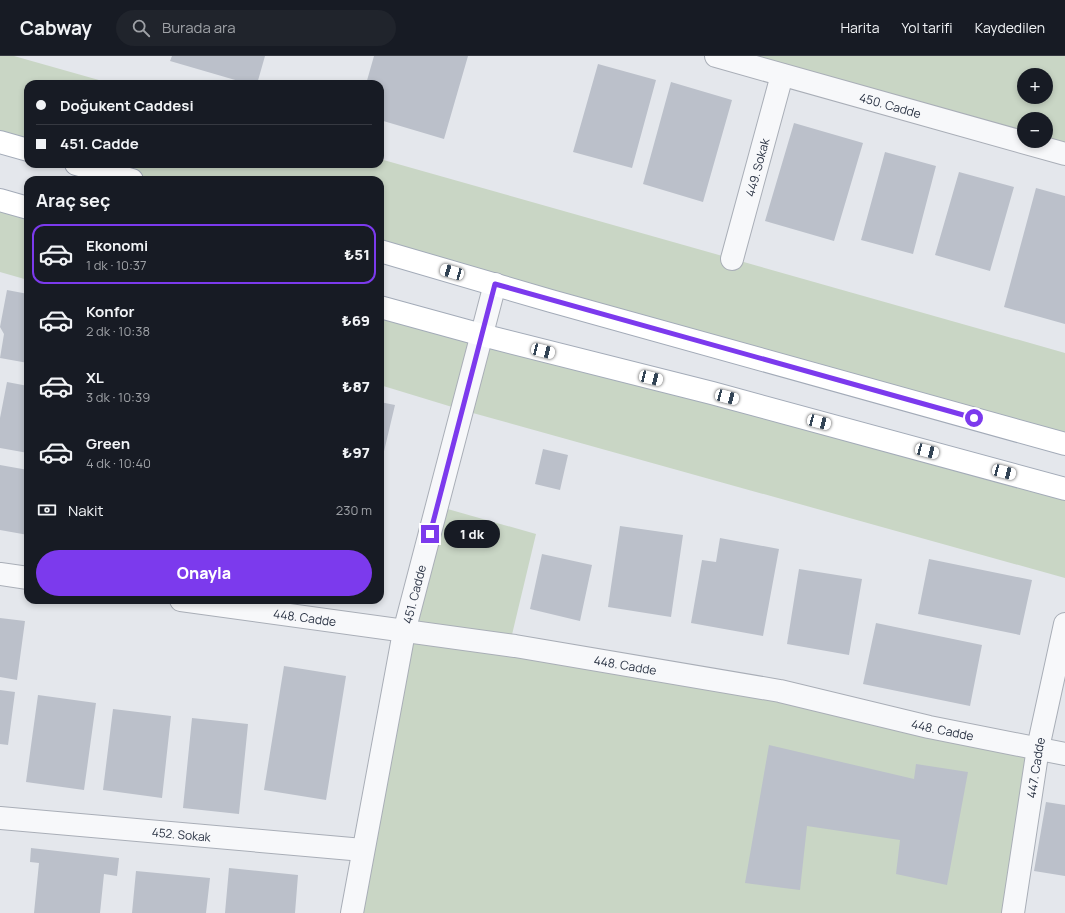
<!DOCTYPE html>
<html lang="tr">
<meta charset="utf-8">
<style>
body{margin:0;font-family:Manrope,sans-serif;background:#20242c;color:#f1f3f6;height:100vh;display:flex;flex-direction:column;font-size:15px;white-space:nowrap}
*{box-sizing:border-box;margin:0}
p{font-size:13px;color:#9ea1a6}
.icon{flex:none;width:22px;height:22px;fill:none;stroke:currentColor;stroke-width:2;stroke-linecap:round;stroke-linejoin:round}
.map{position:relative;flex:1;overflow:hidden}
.drawer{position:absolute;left:24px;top:120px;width:360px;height:428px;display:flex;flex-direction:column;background:#171b24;border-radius:12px;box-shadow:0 2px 6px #0003}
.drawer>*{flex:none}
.banner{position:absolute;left:24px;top:24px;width:360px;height:88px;border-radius:12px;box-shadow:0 2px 6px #0003;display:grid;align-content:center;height:88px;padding:0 12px;background:#171b24}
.tools{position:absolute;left:1017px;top:12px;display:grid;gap:8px}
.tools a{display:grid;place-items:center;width:36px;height:36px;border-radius:50%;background:#171b24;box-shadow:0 2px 6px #0003;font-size:20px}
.end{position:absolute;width:18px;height:18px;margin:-9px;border:5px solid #7c3aed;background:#fff;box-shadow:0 0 0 2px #fff}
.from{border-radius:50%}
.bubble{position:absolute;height:28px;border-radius:14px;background:#171b24;box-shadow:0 2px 6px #0003;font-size:13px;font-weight:800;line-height:28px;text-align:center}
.car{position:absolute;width:12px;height:24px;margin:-12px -6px;border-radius:5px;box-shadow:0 0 3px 1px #0007;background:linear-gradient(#fff 24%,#345 0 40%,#fff 0 76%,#345 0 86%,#fff 0)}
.banner b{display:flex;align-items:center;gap:14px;height:38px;font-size:15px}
.banner b+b{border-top:1px solid #363941}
.banner i{width:10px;height:10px;background:#f1f3f6}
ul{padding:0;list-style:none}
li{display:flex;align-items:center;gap:12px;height:60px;margin:0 8px 6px;padding:0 4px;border:2px solid transparent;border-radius:12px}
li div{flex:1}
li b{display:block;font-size:15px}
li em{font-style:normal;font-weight:800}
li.selected{border-color:#7c3aed}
li>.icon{width:36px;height:36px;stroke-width:1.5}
h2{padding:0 12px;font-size:18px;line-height:48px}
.pay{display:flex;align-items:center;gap:10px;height:44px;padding:0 12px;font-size:15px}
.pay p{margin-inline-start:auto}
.action{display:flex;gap:8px;margin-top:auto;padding:8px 12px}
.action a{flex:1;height:46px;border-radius:24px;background:#7c3aed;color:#fff;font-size:16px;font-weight:800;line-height:46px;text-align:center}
header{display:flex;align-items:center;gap:24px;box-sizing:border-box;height:56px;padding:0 20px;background:#171b24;border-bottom:1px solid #363941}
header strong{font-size:19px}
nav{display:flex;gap:22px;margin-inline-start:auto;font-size:14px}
.search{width:280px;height:36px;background:#20242c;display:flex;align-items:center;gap:10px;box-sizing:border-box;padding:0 14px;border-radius:22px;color:#9ea1a6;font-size:15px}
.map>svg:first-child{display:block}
.green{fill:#c9d6c5;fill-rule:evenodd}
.building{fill:#bbc0ca}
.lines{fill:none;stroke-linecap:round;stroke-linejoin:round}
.minor-casing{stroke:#a9aeb7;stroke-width:24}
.major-casing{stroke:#a3abb8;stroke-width:24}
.minor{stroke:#f7f8fa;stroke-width:22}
.major{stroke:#fff;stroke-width:22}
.route{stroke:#7c3aed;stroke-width:5}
.labels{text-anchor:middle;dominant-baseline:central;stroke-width:3;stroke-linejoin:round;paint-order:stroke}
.street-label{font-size:12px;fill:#2b3445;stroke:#f4f6f9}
</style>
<header>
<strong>Cabway</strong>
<div class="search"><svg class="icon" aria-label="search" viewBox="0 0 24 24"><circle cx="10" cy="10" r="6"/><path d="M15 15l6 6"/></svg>Burada ara</div>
<nav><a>Harita</a><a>Yol tarifi</a><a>Kaydedilen</a></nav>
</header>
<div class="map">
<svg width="1065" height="857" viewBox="0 0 1065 857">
<rect width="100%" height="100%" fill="#e4e7ec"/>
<path class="green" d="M0,0H14L113,28H28V94L0,86Z
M716,0H1065V98ZM1024,19H1046V41H1024ZM1024,63H1046V85H1024Z
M380,103L1065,297V388L380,195V124H132L76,108H380Z
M0,144L28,152V224L0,216Z
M380,251L1065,433V522L462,354L380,329Z
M437,450L536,478L510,587L1038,692L1013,857H354Z"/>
<path class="building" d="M172,0H265L257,28H249L170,5Z
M374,0H468L444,83L380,64V28H366Z
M598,8L656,24L632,112L573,96Z
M671,26L732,44L703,146L643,128Z
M794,67L863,87L834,185L765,165Z
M885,96L936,110L913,198L861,184Z
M959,116L1014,131L990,215L935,199Z
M1036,132L1065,140V268L1004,251Z
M7,234L28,238V307L0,302L4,278L0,271Z
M7,326L28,330V397L0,392V362Z
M380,346L395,349L381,408H380Z
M543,393L568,399L560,434L535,428Z
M0,409L28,414V479L0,474Z
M620,470L683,479L671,561L608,551Z
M720,482L779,493L763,580L691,567L702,504L716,506Z
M542,498L592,509L580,565L530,553Z
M929,503L1032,524L1020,579L918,558Z
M799,513L862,523L849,599L787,588Z
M0,562L25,565L17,624L0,621Z
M876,567L982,589L970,650L863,628Z
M284,610L346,620L326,744L264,734Z
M0,634L15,636L8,689L0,688Z
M38,639L96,647L84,734L26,726Z
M113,653L171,660L162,742L103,734Z
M192,662L248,668L239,758L183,752Z
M769,689L914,723L916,708L968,716L947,829L896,818L900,784L807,770L800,834L745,827Z
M1046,746L1065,749V820L1034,815Z
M31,792L119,802L117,820L104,818L100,857H34L39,807L30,806Z
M229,812L298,819L295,857H225Z
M136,815L210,822L206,857H132Z"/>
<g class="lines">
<defs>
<g id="minor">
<path id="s1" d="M716,0L1065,98"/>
<path id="s2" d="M732,203L782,19"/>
<path d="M0,518L28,522"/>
<path id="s3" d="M181,544L515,590L780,635L929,671L1065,698"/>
<path id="s4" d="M0,762L363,794"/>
<path id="s5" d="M352,857L404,576L495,228"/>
<path id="s6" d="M1013,857L1038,692L1065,568"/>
</g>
<path id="major" d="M0,86L28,94
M76,108L132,124
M0,144L28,152
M380,195L551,245L1065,388
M380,251L482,279L712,337L1065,433"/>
</defs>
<use href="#minor" class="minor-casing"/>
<use href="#major" class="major-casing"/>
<use href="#minor" class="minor"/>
<use href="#major" class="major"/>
</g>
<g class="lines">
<path class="route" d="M430,478L495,228L974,362"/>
</g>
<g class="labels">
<g class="street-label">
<text stroke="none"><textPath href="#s1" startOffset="181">450. Cadde</textPath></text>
<text stroke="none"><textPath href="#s2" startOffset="95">449. Sokak</textPath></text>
<text stroke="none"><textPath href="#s5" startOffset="325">451. Cadde</textPath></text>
<text stroke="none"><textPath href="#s3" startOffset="125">448. Cadde</textPath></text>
<text stroke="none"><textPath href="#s3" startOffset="449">448. Cadde</textPath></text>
<text stroke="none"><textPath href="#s3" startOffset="773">448. Cadde</textPath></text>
<text stroke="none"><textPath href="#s6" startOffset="147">447. Cadde</textPath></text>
<text stroke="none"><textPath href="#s4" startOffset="182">452. Sokak</textPath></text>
</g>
</g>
</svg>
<div class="tools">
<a>+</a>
<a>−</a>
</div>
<i class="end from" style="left:974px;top:362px"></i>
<i class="end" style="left:430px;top:478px"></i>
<div class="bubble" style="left:444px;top:464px;width:56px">1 dk</div>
<i class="car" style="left:452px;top:216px;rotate:286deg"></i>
<i class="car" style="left:543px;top:295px;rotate:104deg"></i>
<i class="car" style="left:651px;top:322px;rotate:104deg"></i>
<i class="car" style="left:727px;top:341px;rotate:105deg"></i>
<i class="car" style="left:819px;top:366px;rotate:105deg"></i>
<i class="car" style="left:927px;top:395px;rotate:105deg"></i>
<i class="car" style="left:1004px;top:416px;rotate:105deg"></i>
<div class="banner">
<b><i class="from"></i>Doğukent Caddesi</b>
<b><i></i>451. Cadde</b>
</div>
<section class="drawer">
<h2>Araç seç</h2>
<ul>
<li class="selected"><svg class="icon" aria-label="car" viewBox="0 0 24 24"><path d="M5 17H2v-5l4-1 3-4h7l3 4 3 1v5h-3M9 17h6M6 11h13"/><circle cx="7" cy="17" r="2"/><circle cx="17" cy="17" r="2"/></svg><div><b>Ekonomi</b><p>1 dk · 10:37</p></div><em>₺51</em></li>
<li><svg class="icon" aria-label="car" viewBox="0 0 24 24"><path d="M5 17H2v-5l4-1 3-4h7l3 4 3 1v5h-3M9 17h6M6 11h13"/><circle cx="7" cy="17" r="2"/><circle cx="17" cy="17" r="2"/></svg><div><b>Konfor</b><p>2 dk · 10:38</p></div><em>₺69</em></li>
<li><svg class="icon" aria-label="car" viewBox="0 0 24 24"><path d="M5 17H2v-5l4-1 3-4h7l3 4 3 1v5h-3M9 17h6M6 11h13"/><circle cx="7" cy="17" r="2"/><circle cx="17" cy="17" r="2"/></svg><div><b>XL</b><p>3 dk · 10:39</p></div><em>₺87</em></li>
<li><svg class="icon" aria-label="car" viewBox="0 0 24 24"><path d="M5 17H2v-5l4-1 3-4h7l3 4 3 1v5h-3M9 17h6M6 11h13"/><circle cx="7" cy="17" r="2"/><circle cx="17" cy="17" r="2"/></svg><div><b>Green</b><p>4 dk · 10:40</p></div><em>₺97</em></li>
</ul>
<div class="pay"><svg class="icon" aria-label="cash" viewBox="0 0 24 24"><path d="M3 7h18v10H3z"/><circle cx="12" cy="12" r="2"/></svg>Nakit<p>230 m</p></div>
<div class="action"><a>Onayla</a></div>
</section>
</div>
